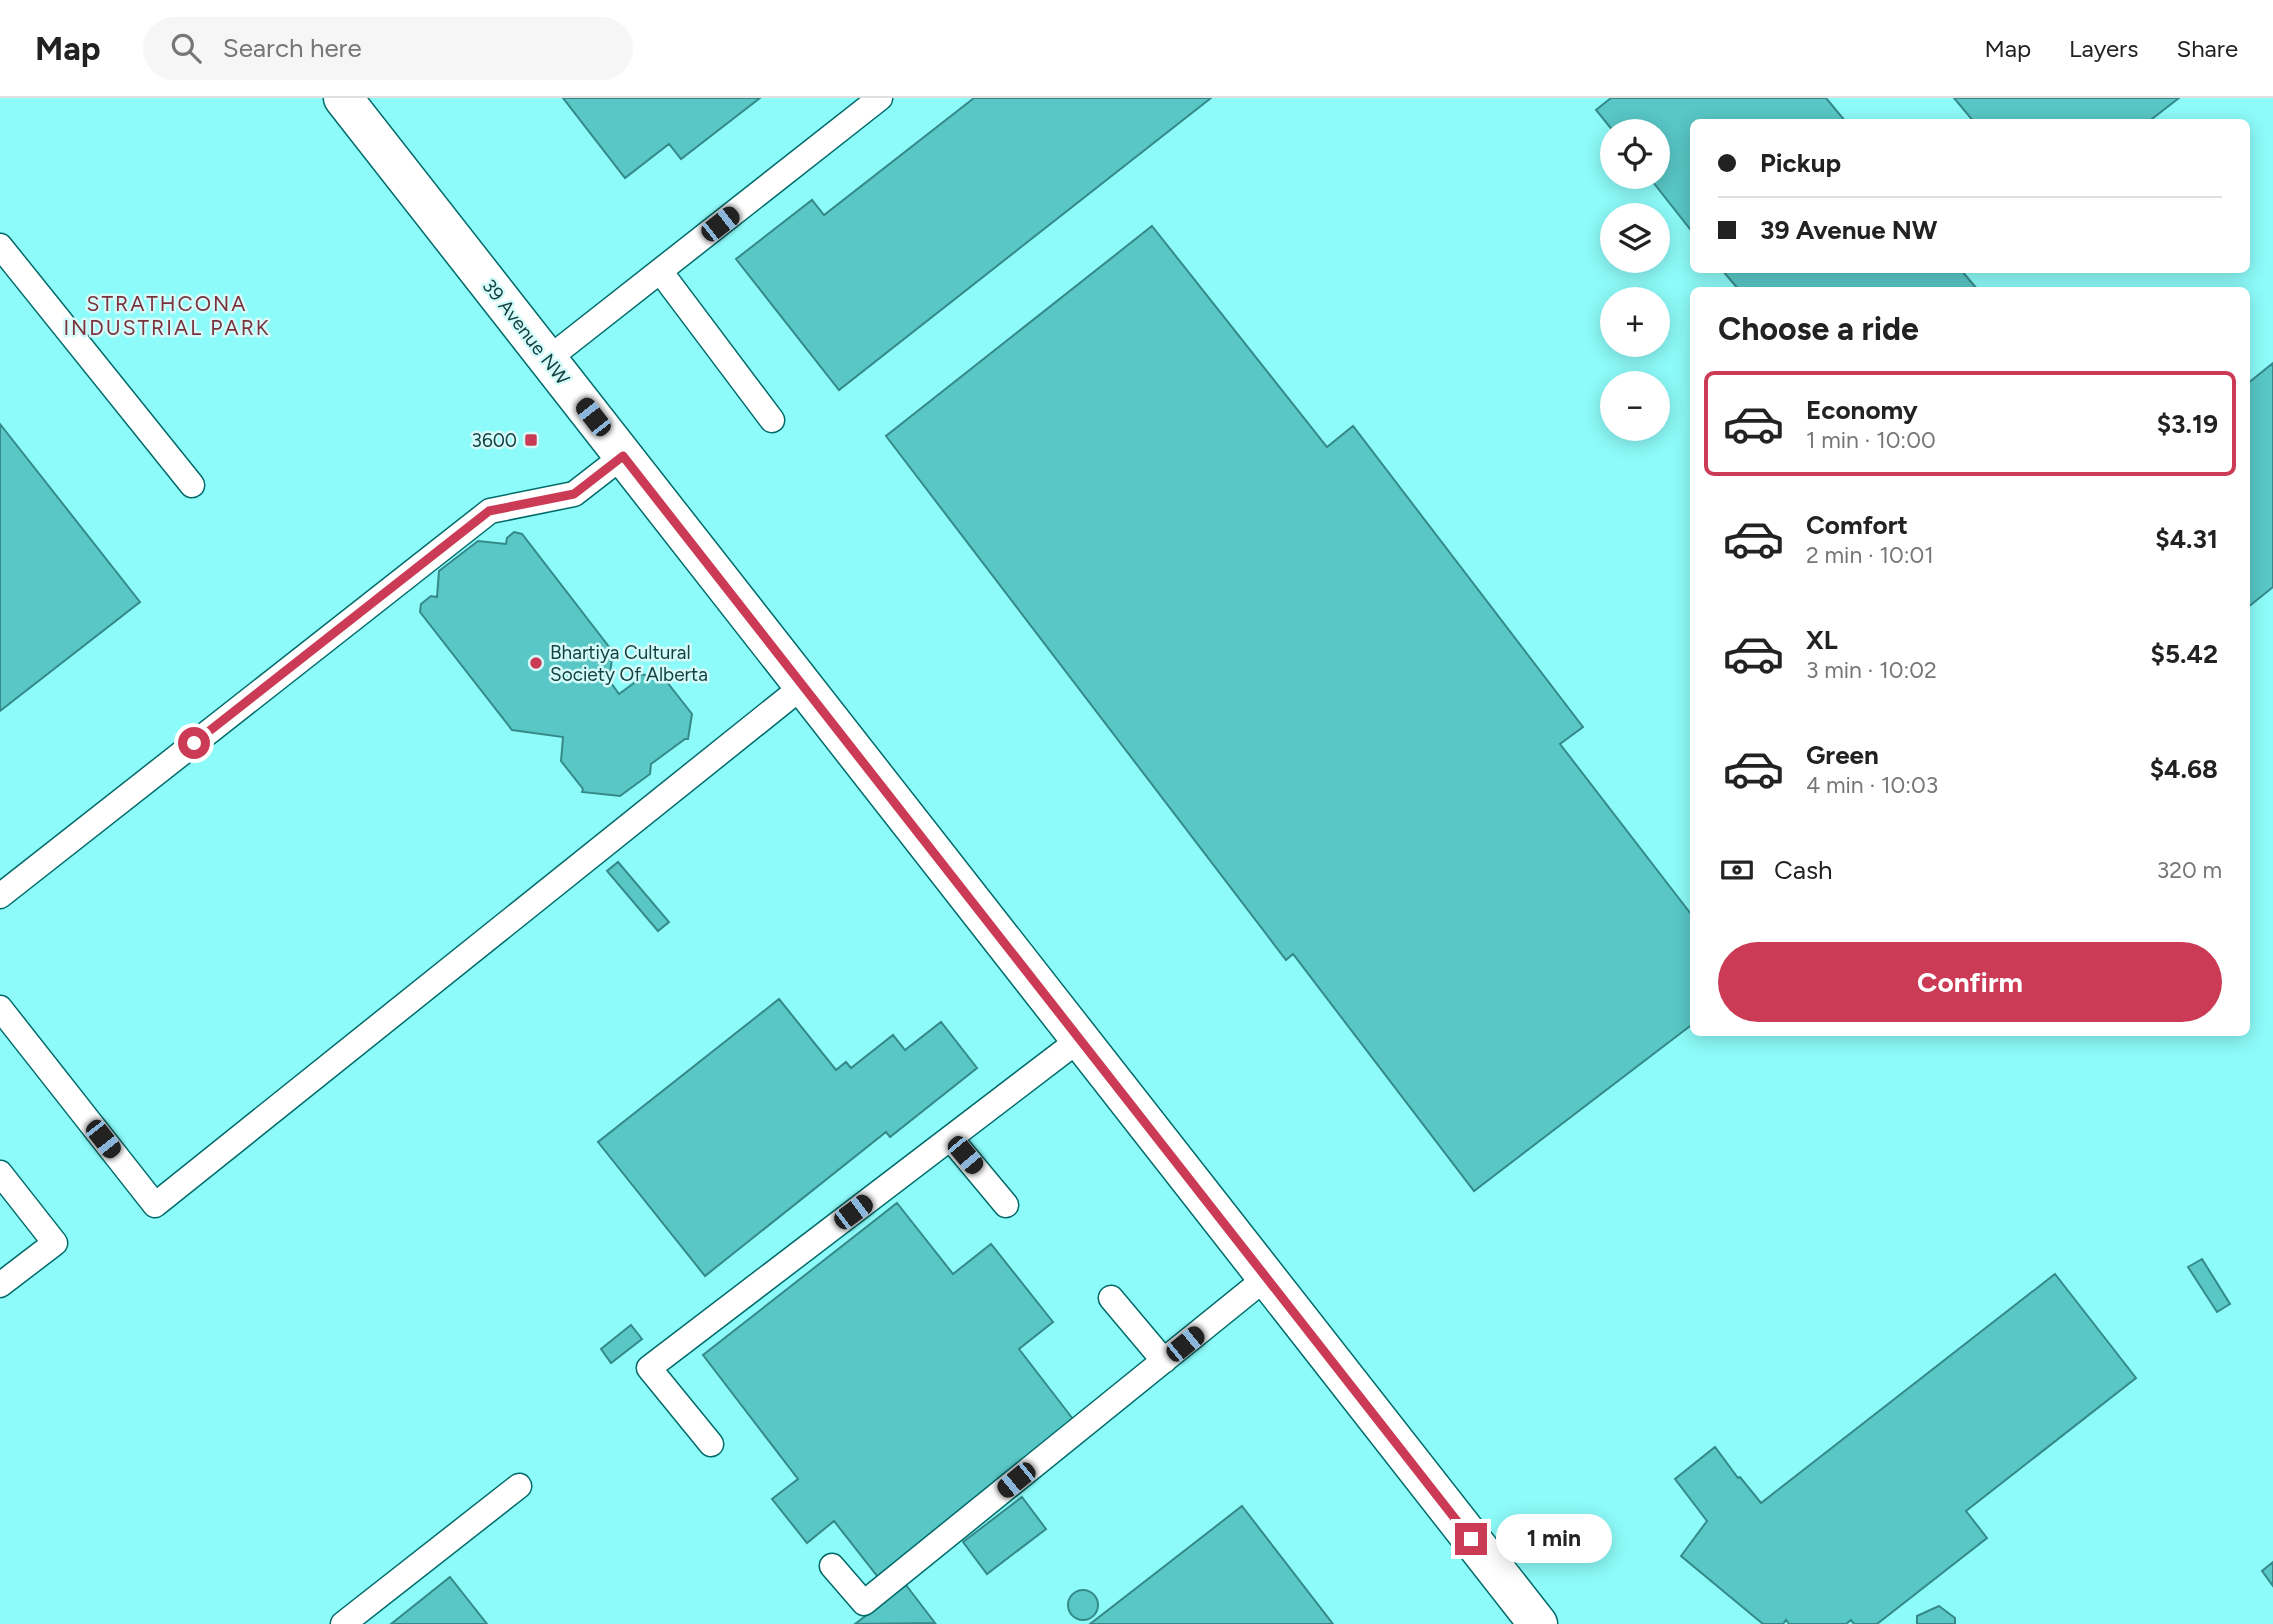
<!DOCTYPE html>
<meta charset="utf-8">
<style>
body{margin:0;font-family:Figtree,sans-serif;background:#f6f6f6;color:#222;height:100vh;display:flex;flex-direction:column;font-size:26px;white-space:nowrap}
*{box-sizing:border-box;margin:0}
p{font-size:23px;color:#767676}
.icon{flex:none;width:38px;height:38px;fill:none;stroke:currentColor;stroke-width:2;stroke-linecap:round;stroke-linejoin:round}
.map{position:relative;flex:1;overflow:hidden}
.details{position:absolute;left:1690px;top:189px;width:560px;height:749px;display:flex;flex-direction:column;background:#fff;border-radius:10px;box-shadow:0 4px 18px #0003}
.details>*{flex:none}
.guide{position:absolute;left:1690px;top:21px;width:560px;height:154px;border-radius:10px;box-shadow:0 4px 18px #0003;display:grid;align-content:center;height:154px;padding:0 28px;background:#fff}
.controls{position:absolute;left:1600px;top:21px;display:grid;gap:14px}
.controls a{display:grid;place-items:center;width:70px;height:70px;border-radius:50%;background:#fff;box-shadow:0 4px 18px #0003;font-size:35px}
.end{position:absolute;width:32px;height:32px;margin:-16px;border:9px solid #cb3b56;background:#fff;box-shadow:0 0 0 4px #fff}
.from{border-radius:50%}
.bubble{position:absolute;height:49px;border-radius:24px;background:#fff;box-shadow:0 4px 18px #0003;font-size:23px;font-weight:700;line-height:49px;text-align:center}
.car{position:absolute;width:21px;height:42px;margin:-21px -10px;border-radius:9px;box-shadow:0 0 5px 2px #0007;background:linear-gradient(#222 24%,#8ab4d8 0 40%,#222 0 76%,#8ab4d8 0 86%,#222 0)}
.guide b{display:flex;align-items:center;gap:24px;height:66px;font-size:26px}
.guide b+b{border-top:2px solid #e0e0e0}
.guide i{width:18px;height:18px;background:#222}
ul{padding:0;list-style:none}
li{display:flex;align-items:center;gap:21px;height:105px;margin:0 14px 10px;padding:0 14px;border:4px solid transparent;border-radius:10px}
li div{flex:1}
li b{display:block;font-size:26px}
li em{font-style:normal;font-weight:700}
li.current{border-color:#cb3b56}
li>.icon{width:63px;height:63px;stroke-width:1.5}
h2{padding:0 28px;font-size:32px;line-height:84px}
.pay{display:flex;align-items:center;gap:18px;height:77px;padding:0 28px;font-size:26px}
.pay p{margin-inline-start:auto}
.primary-button{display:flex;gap:14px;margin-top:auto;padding:14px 28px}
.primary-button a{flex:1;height:80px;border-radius:42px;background:#cb3b56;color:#fff;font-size:28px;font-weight:700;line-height:80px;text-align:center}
header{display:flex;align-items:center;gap:42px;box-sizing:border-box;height:98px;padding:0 35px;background:#fff;border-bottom:2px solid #e0e0e0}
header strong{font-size:33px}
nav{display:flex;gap:38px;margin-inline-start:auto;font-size:24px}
.search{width:490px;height:63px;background:#f6f6f6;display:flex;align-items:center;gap:18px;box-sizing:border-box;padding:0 24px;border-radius:38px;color:#767676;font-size:26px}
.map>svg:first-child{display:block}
.building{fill:#58c7c6;stroke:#358a89;stroke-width:2}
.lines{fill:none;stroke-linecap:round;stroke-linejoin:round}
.service-casing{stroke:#026a6a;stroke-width:27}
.tertiary-casing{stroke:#026a6a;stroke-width:41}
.service{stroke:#fff;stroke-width:24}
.tertiary{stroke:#fff;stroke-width:38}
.route{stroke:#cb3b56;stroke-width:9}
.poi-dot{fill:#cb3b56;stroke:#d4fbfa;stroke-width:2.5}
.labels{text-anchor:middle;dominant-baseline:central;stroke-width:5;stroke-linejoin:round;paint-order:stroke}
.street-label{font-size:19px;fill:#124242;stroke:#d4fbfa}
.poi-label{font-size:19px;fill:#124242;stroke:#d4fbfa;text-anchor:end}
.neighbourhood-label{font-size:21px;letter-spacing:2px;fill:#7a333c;stroke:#d4fbfa}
</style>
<header>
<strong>Map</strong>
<div class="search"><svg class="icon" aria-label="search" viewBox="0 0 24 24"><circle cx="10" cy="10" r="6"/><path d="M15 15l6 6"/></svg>Search here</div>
<nav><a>Map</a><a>Layers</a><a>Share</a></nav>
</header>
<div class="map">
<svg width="2273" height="1526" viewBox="0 0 2273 1526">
<rect width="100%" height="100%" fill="#8dfbf9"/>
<path class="building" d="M563,0H760L681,61L669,46L625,80Z
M974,0H1211L839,292L736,161L812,102L824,117Z
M1611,0H1826L1846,24H1694V136L1649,79H1657V33H1613L1596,12Z
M1954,0H2179L2148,24H1974Z
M1152,128L1327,349L1353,328L1583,629L1560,646L1694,820V925L1474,1093L1293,856L1286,862L886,338Z
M1722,172H1961L1978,192H1739Z
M2273,265V489L2247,510V286Z
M0,326L140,504L0,613Z
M514,434L522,436L613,554L609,582L619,596L638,582V576L660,579V581L663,579L692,616L688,641H685L651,666L650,676L620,698L582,694L583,691L561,663L563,639L512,632L420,514L421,506L431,498L437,499L439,473L478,443L506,446L507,440Z
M618,764L669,824L658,833L607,773Z
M779,901L836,972L846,964L851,970L893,937L905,952L941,924L977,970L890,1039L886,1034L705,1178L598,1044Z
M897,1105L953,1176L991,1146L1053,1224L1019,1251L1076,1325L878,1479L834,1423L807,1445L772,1401L798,1381L703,1257Z
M2202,1161L2230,1206L2217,1214L2188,1169Z
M2055,1176L2136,1280L1966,1413L1987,1440L1877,1526H1854L1851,1522L1846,1526H1789L1786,1522L1783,1526H1763L1681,1458L1707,1423L1675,1381L1715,1349L1738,1380L1740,1379L1761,1405Z
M631,1227L642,1241L611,1265L601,1251Z
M1022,1399L1046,1431L987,1476L963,1444Z
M1242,1408L1333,1526H1090Z
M2273,1464V1488L2262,1473Z
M450,1479L487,1526H391Z
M906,1487L935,1525L855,1526Z
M1068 1507a15 15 0 1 1 30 0a15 15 0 1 1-30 0Z
M1939,1508L1955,1520V1526H1917V1518Z"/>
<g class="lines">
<defs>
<path id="service" d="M0,148L192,387
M660,173L772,322
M548,261L880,0
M0,798L490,413L574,396L623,358
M0,910L155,1107L803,588
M951,1041L1006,1107
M0,1075L55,1145L0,1187
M1111,1200L1164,1263
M711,1346L649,1270L1080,941
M832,1468L864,1505L1267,1179
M343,1526L519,1388"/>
<path id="tertiary" d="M343,0L1538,1526"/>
</defs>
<use href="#service" class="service-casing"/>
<use href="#tertiary" class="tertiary-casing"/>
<use href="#service" class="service"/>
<use href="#tertiary" class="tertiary"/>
</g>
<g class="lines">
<path class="route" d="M194,645L489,413L574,396L623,358L1471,1441"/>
</g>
<g class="poi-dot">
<rect x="524" y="335" width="14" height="14" rx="3.5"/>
<circle cx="536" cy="565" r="7"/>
</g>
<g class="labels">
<g class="street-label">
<text transform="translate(526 234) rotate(52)">39 Avenue NW</text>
</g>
<g class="poi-label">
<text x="517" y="342">3600</text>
<text x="550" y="554" text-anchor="start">Bhartiya Cultural<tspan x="550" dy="22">Society Of Alberta</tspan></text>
</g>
<g class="neighbourhood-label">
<text x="167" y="205">STRATHCONA<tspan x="167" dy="24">INDUSTRIAL PARK</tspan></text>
</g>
</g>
</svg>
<div class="controls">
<a><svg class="icon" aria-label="locate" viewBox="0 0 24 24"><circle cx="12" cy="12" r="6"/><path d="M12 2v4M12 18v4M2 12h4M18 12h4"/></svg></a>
<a><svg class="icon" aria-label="layers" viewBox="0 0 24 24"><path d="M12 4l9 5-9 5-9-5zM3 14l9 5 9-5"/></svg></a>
<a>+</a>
<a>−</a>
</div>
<i class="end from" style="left:194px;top:645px"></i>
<i class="end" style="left:1471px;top:1441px"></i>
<div class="bubble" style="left:1496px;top:1416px;width:116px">1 min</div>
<i class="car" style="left:720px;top:126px;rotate:52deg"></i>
<i class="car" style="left:593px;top:319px;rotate:322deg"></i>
<i class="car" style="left:103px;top:1041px;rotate:142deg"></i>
<i class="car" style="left:965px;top:1057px;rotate:140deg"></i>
<i class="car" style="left:853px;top:1114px;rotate:53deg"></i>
<i class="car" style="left:1185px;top:1246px;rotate:51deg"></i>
<i class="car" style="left:1016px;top:1382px;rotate:231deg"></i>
<div class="guide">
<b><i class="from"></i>Pickup</b>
<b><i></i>39 Avenue NW</b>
</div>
<section class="details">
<h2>Choose a ride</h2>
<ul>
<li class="current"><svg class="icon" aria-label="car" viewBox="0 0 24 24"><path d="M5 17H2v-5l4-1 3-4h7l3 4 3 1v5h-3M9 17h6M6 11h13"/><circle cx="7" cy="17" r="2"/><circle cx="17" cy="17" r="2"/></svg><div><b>Economy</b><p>1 min · 10:00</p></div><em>$3.19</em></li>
<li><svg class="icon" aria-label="car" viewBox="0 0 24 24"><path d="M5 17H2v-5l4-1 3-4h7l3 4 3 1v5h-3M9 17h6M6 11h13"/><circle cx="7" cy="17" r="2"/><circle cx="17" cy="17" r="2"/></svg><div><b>Comfort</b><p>2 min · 10:01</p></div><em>$4.31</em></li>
<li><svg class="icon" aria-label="car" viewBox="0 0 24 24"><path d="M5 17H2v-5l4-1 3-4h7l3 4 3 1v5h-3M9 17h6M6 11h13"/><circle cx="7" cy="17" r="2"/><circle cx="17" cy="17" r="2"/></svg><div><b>XL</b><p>3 min · 10:02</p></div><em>$5.42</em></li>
<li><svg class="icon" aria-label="car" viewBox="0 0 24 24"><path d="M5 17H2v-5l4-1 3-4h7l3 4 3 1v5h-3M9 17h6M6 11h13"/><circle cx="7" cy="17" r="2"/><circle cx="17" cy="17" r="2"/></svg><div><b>Green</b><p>4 min · 10:03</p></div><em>$4.68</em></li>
</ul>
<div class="pay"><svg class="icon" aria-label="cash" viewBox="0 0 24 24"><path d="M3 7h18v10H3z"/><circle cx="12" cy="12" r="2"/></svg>Cash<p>320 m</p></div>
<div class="primary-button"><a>Confirm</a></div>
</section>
</div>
